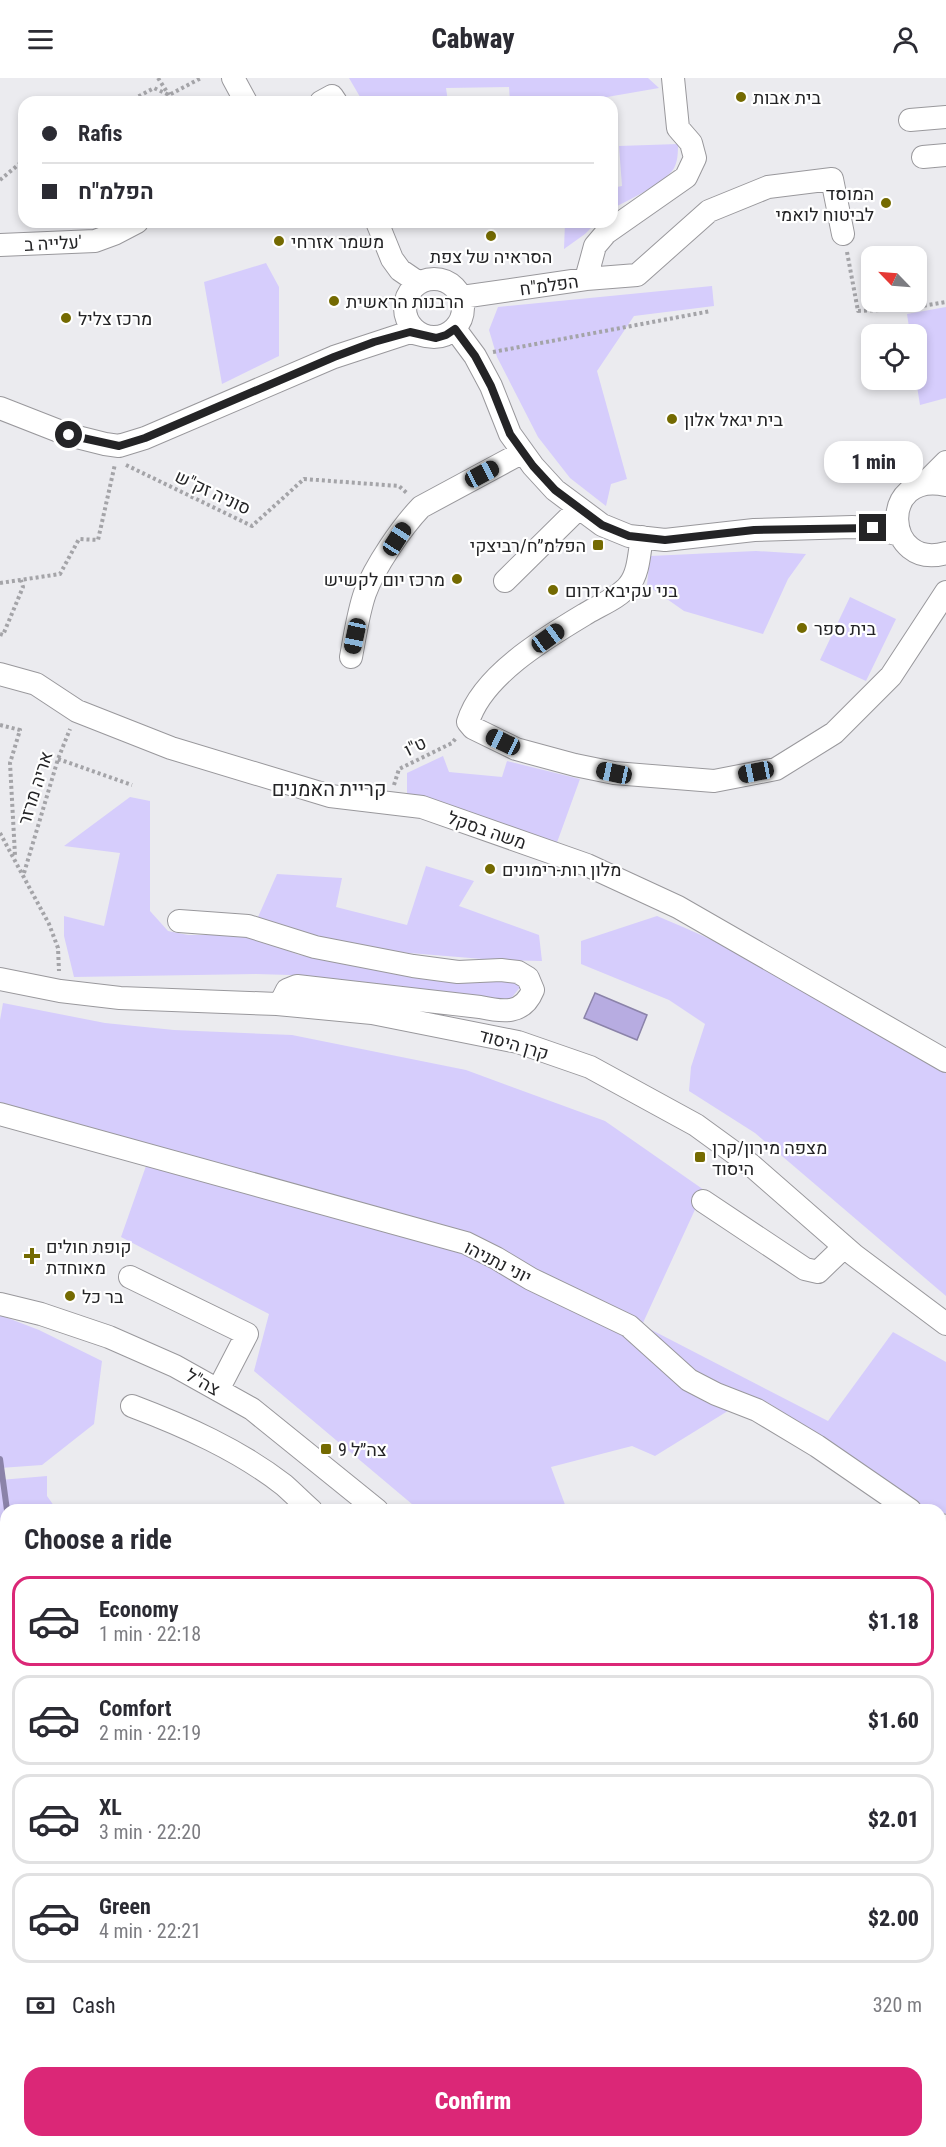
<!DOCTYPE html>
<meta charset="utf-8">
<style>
body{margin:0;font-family:"Roboto Condensed",Heebo,sans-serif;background:#f2f2f3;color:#2b2b33;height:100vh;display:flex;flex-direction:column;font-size:22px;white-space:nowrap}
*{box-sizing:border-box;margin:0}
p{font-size:20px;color:#7c7c81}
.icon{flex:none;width:33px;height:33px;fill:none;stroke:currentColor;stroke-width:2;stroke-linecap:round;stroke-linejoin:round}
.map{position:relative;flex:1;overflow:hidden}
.drawer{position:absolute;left:0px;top:1426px;width:946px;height:644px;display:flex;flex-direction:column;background:#fff;border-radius:18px 18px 0 0;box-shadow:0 3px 9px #0003}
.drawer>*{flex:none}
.top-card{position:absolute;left:18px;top:18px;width:600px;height:132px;border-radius:18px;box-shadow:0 3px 9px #0003;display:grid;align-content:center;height:132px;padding:0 24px;background:#fff}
.needle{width:39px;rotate:295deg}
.controls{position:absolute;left:861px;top:168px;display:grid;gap:12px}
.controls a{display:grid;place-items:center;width:66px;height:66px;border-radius:12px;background:#fff;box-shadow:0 3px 9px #0003;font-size:30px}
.end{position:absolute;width:27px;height:27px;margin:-14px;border:8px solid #242426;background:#fff;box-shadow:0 0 0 3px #fff}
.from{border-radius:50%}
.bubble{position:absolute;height:42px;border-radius:18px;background:#fff;box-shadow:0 3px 9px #0003;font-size:20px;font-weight:800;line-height:42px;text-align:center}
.car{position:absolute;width:18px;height:36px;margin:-18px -9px;border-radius:8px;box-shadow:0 0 4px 2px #0007;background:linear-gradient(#222 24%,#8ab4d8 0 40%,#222 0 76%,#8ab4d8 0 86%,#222 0)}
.top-card b{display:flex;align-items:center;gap:21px;height:57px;font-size:22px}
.top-card b+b{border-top:2px solid #e1e1e2}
.top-card i{width:15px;height:15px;background:#2b2b33}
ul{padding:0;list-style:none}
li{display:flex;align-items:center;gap:18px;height:90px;margin:0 12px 9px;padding:0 12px;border:3px solid #e1e1e2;border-radius:18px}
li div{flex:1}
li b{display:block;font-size:22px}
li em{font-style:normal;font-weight:800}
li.current{border-color:#db2777}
li>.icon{width:54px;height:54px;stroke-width:1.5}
h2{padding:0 24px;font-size:27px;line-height:72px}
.pay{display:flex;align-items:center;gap:15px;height:66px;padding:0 24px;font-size:22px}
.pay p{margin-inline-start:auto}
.cta{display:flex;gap:12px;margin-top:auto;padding:12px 24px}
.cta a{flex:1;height:69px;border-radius:18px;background:#db2777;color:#fff;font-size:24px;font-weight:800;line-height:69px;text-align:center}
header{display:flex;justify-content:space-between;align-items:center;height:78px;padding:0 24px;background:#fff;font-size:27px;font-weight:800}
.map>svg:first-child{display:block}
.green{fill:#d6cdfc}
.water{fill:#b7ace1;stroke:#8b83a9;stroke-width:1.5}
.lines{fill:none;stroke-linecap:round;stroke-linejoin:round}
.stream{stroke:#8b83a9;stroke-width:6}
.minor-casing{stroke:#99989c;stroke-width:24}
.path{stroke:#a4a4a8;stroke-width:4;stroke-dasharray:3 3;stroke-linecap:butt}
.minor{stroke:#fff;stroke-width:22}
.route{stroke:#242426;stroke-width:8}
.poi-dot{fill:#746a01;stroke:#fff;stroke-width:2}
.labels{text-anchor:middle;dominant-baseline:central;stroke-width:4.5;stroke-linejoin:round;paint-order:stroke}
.poi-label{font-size:18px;fill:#242426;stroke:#fff;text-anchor:start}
.street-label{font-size:18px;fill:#242426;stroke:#fff}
.neighbourhood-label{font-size:20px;fill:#242426;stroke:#fff}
</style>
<header><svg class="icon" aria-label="menu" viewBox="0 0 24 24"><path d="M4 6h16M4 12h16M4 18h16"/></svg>Cabway<svg class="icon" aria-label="person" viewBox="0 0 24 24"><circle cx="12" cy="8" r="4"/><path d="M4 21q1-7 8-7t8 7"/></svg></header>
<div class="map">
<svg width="946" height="2069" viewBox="0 0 946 2069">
<rect width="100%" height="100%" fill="#ebebef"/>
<path class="green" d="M349,0H648L659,10L607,19V24H510L509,9L446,10L448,24H363Z
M678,66C678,74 678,86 672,93C659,108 630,121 612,131V110L622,108L619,68Z
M565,144H597L585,156L564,171Z
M266,185L279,209V278L222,306L204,204Z
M712,208L714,228L634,238L597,293L627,401L611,406L606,428L570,400L538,359L497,279L489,252L498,229Z
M946,229V320L920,327L916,302V256H910L907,236Z
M756,473L806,476L788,501L763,556L684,533L647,507L650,478Z
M850,519L896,541L866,603L820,582Z
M443,678L449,694L502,699L507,683L580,701L555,770L407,719V695Z
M130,719L150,723V833L168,853L188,857H248L299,877L510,903L521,908L509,923L290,897L256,896L74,899L64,858V838L104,848L120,775L64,768Z
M426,788L474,803L459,828L539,857L542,883L495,882L397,874L318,864L258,839L277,796L342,800L336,829L407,847Z
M657,838C757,879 851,932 946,983V1218L755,1055L689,1013L691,989L705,946L669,922L581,886V863Z
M3,925L105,945L174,952L292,957L466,992L605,1043L704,1112L642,1247L828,1343L893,1254L946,1284V1436L920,1426L841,1371L767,1324L731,1331L655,1378L632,1368L551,1389L567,1432H419L254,1293L269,1236L121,1159L146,1088L0,1039V942Z
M0,1237L39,1252L102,1283L94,1346L42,1387L0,1390Z
M47,1398V1418L57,1432H6V1456H0V1402Z
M0,1463H6V1832L0,1844Z
M506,2064H859L850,2069H510Z"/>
<path class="water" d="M595,915L647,937L637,962L584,940Z"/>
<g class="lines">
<path class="stream" d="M0,1381L7,1432
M0,1790L6,1777
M0,2057L5,2069"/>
<defs>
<path id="minor" d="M233,0L246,24
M321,24L332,18L336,24
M910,42L946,39
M923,79L946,77
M377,144L392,181L400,192L419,205
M0,167L95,163L114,156L137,144
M405 230a29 29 0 1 1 58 0a29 29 0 1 1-58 0Z
M586,201L595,168L606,155L686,99L695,80L691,65L678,50L673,0
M462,219L586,201L637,197L709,133L768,109L832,101L843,156
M455,251L475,278L491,308L510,356L533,388L555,412L602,447L629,458L665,462L754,452L852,449L873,450L900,457
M0,330L69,357L105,366L119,368L145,360L334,279L410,254L426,258
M924,406L946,384
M946,407C878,392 884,493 946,475
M642,459C639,475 639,495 629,507C619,520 600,527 587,535C547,559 482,597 468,644L473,650L516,671L575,687L614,695L714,703L776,691L834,655L891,598L946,514
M505,503L579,430
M351,579C355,558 358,535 365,515C375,488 402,449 421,429L523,374
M0,596L36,606L77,633L171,670L330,718L422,729L587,787L678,829L946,983
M179,843L248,848L315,869L413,888L458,894L501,892L518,894L528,900L533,912C523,937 503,934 480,929L297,908L287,912L280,926
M0,901L60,913L120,920L277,926L372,935L518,964L590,989L696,1047L751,1087L854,1177L946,1246
M0,1036L466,1165L496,1180L531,1201L629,1248L689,1302L716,1316L757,1332L817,1368L910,1432
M703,1123L805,1191L818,1194L844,1169
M130,1199L247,1256L218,1312
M0,1226L41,1236L109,1259L175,1288L252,1331L377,1432
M132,1328C185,1348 239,1372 284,1407C293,1415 302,1424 311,1432
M940,1447L946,1448
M0,1475L6,1474
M940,1560L946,1563
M940,1658H946
M940,1832L946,1835
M940,1893L946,1896
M0,2017L6,2015
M0,2040L6,2038
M447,2064L451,2069
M475,2064L479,2069"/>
</defs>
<use href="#minor" class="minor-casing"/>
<path class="path" d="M158,0L169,17
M128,24L154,10L169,17L201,0
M0,102L24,82
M847,174L858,233L904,231L946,224
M493,274L711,233
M126,387L252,448L304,401L399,408L408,416
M0,505L60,496L79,461L98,462L115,386
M0,556L3,557L23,509L21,502
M0,647L20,652L10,685L15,777
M58,681L132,707
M394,707L399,691L452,665L456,660
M0,755L49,846L58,870L59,893
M24,795L58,681L70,651
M601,2064L603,2069
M275,2069V2064"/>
<use href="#minor" class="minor"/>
</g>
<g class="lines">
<path class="route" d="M69,357L119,368L145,360L334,279L374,264L410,254L436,260L446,257L455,251L475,278L491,308L510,356L533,388L555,412L602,447L629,458L665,462L754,452L873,450"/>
</g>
<g class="poi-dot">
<circle cx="741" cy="19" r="6"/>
<circle cx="886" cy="125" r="6"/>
<circle cx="491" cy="158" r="6"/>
<circle cx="279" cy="163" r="6"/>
<circle cx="334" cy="223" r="6"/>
<circle cx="66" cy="240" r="6"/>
<circle cx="672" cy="341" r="6"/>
<rect x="592" y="461" width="12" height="12" rx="3"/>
<circle cx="457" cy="501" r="6"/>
<circle cx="553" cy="512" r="6"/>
<circle cx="802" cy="550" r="6"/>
<circle cx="490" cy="791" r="6"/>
<rect x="694" y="1073" width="12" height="12" rx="3"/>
<path d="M29 1169h6v6h6v6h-6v6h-6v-6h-6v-6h6z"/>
<circle cx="70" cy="1218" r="6"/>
<rect x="320" y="1365" width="12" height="12" rx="3"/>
</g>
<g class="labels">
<g class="poi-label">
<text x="753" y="19">בית אבות</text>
<text x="874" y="115" text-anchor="end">המוסד<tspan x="874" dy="21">לביטוח לואמי</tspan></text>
<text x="291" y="163">משמר אזרחי</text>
<text x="491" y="178" text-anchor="middle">הסראיה של צפת</text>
<text x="346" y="223">הרבנות הראשית</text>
<text x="78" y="240">מרכז צליל</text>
<text x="684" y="341">בית יגאל אלון</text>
<text x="586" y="467" text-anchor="end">הפלמ״ח/רביצקי</text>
<text x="445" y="501" text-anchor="end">מרכז יום לקשיש</text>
<text x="565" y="512">בני עקיבא דרום</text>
<text x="814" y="550">בית ספר</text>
<text x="502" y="791">מלון רות-רימונים</text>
<text x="712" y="1069">מצפה מירון/קרן<tspan x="712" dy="21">היסוד</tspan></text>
<text x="46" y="1168">קופת חולים<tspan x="46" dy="21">מאוחדת</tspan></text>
<text x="82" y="1218">בר כל</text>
<text x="338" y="1371">צה״ל 9</text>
</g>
<g class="street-label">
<text transform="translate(53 165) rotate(-3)">עלייה ב'</text>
<text transform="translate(549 207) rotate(-8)">הפלמ"ח</text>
<text transform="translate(213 414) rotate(25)">סוניה זק"ש</text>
<text transform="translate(415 668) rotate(-26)">ט"ו</text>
<text transform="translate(35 710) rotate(-72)">אריה מרזר</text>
<text transform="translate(487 752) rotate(19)">משה בסקל</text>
<text transform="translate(514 966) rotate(16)">קרן היסוד</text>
<text transform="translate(498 1184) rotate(27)">יוני נתניהו</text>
<text transform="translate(203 1304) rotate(29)">צה"ל</text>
</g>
<g class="neighbourhood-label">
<text x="329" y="711">קריית האמנים</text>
</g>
</g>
</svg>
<div class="controls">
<a><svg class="needle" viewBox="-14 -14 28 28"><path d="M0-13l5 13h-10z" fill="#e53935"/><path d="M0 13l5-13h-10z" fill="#7c7c81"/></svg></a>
<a><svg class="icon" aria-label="locate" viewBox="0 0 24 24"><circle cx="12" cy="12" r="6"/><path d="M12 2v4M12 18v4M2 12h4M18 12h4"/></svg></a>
</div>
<i class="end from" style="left:69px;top:357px"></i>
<i class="end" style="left:873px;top:450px"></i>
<div class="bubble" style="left:824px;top:363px;width:99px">1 min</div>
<i class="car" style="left:482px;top:396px;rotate:62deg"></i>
<i class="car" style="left:397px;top:461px;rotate:33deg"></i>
<i class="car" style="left:355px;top:558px;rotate:192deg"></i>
<i class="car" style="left:548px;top:560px;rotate:54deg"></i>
<i class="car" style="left:503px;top:664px;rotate:295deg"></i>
<i class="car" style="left:756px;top:694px;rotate:259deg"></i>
<i class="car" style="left:614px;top:695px;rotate:282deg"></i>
<div class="top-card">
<b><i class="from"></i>Rafis</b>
<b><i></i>הפלמ&quot;ח</b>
</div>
<section class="drawer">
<h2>Choose a ride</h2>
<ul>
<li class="current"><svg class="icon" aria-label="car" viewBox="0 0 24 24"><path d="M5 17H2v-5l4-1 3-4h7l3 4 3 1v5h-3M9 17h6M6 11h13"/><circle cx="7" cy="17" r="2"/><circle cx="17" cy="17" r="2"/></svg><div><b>Economy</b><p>1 min · 22:18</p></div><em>$1.18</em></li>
<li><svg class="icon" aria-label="car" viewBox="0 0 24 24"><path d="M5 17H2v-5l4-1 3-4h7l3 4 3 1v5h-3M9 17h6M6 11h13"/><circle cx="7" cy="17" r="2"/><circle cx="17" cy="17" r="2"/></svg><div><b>Comfort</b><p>2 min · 22:19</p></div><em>$1.60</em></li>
<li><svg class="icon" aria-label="car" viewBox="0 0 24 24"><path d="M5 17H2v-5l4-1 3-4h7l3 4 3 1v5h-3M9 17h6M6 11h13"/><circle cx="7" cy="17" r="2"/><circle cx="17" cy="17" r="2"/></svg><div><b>XL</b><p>3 min · 22:20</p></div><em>$2.01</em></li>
<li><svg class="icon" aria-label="car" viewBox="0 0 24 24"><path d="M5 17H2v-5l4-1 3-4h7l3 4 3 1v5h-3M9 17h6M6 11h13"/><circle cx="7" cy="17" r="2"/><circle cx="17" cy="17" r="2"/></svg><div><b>Green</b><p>4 min · 22:21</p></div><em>$2.00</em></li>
</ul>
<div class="pay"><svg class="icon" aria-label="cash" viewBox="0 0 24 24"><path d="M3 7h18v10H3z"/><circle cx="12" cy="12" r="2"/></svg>Cash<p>320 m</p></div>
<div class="cta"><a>Confirm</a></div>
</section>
</div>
